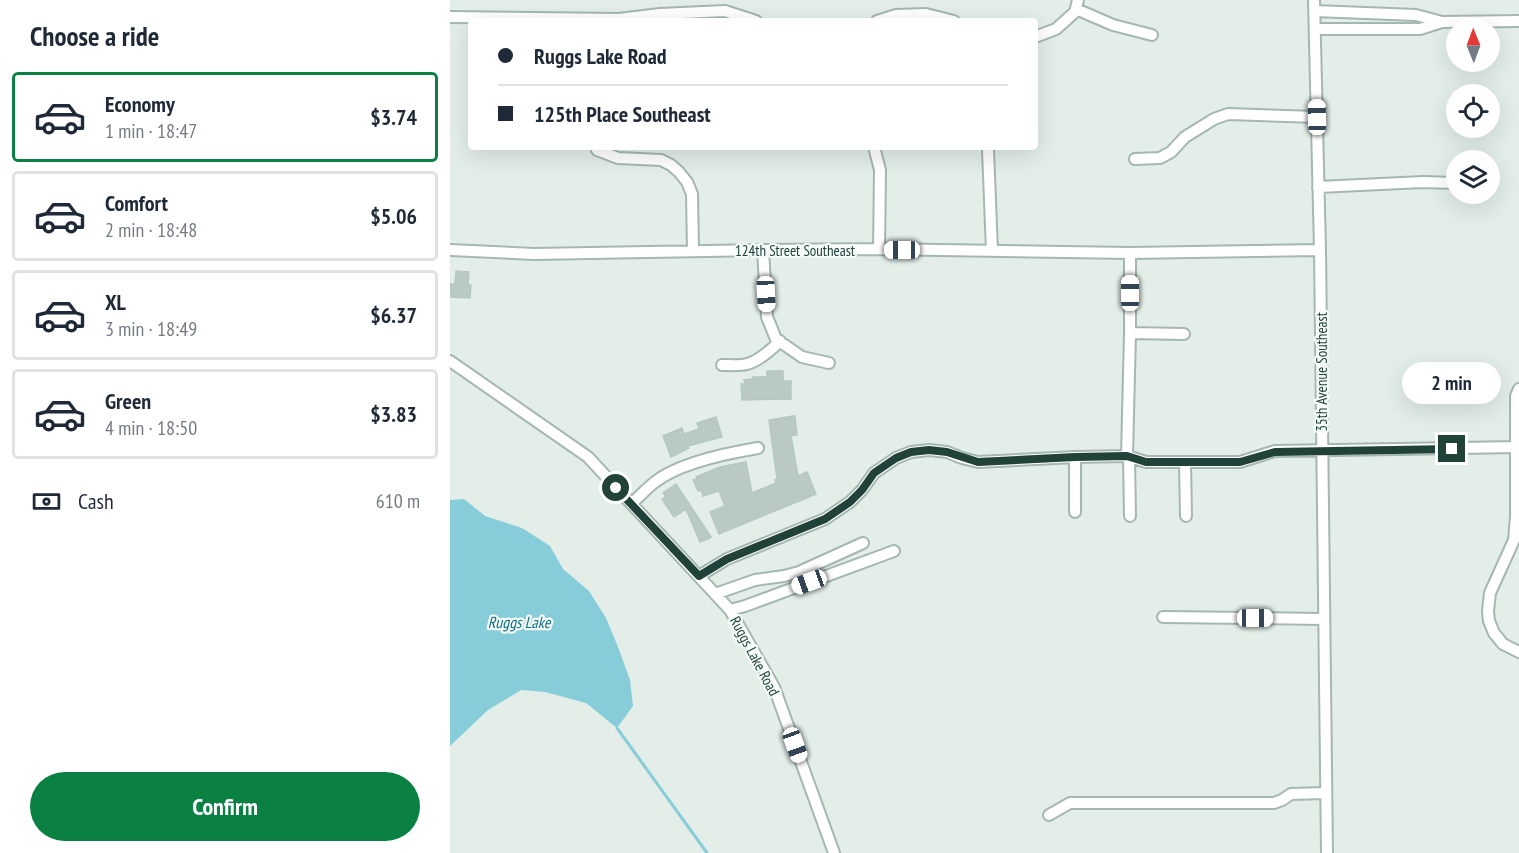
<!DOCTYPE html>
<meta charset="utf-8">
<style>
body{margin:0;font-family:"PT Sans Narrow",sans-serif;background:#f2f2f3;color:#1f2937;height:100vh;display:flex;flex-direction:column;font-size:22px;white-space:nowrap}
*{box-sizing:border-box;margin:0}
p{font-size:20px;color:#747a83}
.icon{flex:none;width:33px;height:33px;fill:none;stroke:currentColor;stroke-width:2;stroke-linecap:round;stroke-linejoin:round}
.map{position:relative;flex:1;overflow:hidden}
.panel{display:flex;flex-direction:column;background:#fff;width:450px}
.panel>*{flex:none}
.guide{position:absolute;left:18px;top:18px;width:570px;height:132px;border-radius:6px;box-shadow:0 6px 24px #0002;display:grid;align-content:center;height:132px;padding:0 30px;background:#fff}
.needle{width:39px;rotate:359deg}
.fabs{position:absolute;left:996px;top:18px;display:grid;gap:12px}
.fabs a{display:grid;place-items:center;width:54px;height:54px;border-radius:50%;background:#fff;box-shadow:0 6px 24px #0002;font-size:30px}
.end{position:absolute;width:27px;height:27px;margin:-14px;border:8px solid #204239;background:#fff;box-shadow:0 0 0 3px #fff}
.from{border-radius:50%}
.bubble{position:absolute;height:42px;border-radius:21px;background:#fff;box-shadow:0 6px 24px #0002;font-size:20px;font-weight:600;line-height:42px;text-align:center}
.car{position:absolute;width:18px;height:36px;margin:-18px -9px;border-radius:8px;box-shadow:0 0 4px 2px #0007;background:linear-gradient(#fff 24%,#345 0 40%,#fff 0 76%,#345 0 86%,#fff 0)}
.guide b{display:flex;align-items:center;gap:21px;height:57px;font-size:22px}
.guide b+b{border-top:2px solid #e0e1e3}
.guide i{width:15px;height:15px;background:#1f2937}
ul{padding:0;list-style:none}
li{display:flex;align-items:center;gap:18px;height:90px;margin:0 12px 9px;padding:0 18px;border:3px solid #e0e1e3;border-radius:6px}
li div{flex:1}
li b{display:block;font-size:22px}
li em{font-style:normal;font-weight:600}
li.current{border-color:#0b8043}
li>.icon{width:54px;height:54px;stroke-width:1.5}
h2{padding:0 30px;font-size:27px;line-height:72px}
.pay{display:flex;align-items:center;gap:15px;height:66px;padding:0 30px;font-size:22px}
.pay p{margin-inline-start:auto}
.cta{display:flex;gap:12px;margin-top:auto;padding:12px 30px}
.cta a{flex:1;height:69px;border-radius:36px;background:#0b8043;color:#fff;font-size:24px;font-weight:600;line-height:69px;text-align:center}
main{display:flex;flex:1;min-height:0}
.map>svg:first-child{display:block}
.water{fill:#86ccd9}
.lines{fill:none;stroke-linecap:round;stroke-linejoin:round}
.stream{stroke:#86ccd9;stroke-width:3}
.building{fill:#b8cac2;stroke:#b5c9c1;stroke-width:1.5}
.minor-casing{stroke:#a5b7b1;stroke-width:14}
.minor{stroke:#fff;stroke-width:10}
.route{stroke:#204239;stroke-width:8}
.labels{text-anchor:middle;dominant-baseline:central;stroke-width:4.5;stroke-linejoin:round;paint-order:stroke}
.street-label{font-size:15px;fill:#204239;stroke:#f4faf7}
.water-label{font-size:16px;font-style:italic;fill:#137285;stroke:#f4faf7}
</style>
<main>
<section class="panel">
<h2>Choose a ride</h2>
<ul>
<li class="current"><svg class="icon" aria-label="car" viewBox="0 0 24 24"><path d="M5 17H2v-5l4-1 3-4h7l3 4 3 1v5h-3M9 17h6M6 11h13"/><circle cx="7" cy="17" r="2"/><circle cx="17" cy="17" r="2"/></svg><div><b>Economy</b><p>1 min · 18:47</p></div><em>$3.74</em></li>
<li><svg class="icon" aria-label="car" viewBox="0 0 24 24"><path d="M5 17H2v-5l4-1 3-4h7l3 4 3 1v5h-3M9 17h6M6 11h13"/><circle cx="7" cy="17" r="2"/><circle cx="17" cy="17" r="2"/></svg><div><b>Comfort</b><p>2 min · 18:48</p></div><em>$5.06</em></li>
<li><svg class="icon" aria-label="car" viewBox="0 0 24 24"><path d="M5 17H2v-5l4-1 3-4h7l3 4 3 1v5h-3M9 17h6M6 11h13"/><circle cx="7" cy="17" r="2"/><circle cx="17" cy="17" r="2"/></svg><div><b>XL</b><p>3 min · 18:49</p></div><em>$6.37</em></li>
<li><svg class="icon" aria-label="car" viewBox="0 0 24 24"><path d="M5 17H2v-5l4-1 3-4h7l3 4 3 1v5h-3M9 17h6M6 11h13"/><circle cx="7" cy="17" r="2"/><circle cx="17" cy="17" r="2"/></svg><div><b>Green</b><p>4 min · 18:50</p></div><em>$3.83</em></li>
</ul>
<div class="pay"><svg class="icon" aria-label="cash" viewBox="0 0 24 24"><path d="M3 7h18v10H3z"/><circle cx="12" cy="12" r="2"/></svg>Cash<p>610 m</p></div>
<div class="cta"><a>Confirm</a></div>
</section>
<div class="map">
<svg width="1069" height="853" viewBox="0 0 1069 853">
<rect width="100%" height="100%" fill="#e3eee9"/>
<path class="water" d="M14,499L35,516L72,528L100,546L113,569L139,591L156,618L168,647L180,680L183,706L167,728L136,703L95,692L71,690L38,710L0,746V500Z"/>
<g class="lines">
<path class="stream" d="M167,728L257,853"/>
</g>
<path class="building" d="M6,271L19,272L18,285H21L20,298L0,297V284H5Z
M317,371H333V381H341V399L292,400L291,384H295L294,380L303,379V377H317Z
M343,416H345L347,435L341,436L348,476L357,472L366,494L269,534L260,512L275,506L269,491L253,496L251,490L248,491L243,480L247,479L246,477L270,467L296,462L302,493L326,483L325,480L327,479L319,420Z
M266,417L272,437L238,446L239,448L221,457L213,436L232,428L234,434L249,429L247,423Z
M226,484L261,537L260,538L250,542L236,509L224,517L212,499L216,497L213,493Z"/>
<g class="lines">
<defs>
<path id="minor" d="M864,0L870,250L877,853
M626,9L663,25L702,35
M865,11L966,15L992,22
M0,17L169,19L210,14L275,11L306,21
M427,21L446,15L476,14L504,21
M865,29H970L992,22L1069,21
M585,37L606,29L625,12L628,0
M424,147L430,170L429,249
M147,150L168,158L211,160L221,165L229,172L237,182L242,194L243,251
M538,150L542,251
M685,159L710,158L721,152L735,137L764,119L778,114L867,117
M868,187L973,182L1006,183
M0,250L84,254L313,250L429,249L680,253L870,250
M313,250L317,317L326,339L352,357L379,363
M680,333L734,334
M0,361L138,457L280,610L324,687L384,853
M272,365C280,365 290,366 297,364C309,361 321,350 330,341
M1069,389L1066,396V517L1064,540L1040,593L1038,611L1039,621L1044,633L1053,644L1069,652
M677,456L680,333V253
M625,457V512
M679,457L680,516
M735,462L736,516
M181,504C189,497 197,488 205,482C229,463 278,453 308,448
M249,576L277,559L375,519L400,502L412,490L424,473L446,458L461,452L479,450L497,452L512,458L528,462L625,457L677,456L696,462H790L825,451L1069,447
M265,594L305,580L334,576L349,572L413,543
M280,610L295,606L444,551
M713,617L874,619
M599,815L620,803H824L832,800L841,794L876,793"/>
</defs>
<use href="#minor" class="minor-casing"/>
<use href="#minor" class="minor"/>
</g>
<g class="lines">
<path class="route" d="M166,488L249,576L277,559L375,519L400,502L412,490L424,473L446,458L461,452L479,450L497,452L528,462L625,457L677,456L696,462H790L825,452L1002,449"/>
</g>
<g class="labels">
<g class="street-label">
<text x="345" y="250">124th Street Southeast</text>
<text transform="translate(871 372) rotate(-90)">35th Avenue Southeast</text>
<text transform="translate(305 656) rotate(62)">Ruggs Lake Road</text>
</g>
<g class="water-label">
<text x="69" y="622">Ruggs Lake</text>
</g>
</g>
</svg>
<div class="fabs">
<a><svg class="needle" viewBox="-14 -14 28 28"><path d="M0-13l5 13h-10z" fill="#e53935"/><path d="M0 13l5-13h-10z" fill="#747a83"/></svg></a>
<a><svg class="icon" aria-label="locate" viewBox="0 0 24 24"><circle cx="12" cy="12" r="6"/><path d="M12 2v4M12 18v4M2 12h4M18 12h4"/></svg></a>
<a><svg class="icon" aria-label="layers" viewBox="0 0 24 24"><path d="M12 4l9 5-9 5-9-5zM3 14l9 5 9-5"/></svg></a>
</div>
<i class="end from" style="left:166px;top:488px"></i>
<i class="end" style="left:1002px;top:449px"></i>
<div class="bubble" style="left:952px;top:362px;width:99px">2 min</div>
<i class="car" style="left:867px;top:117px;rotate:359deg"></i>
<i class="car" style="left:452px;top:250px;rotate:270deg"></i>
<i class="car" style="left:680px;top:293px;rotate:0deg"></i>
<i class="car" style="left:316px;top:294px;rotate:177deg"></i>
<i class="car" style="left:359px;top:582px;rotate:250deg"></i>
<i class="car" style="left:805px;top:618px;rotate:90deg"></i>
<i class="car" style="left:345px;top:745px;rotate:160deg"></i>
<div class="guide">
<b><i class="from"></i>Ruggs Lake Road</b>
<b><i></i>125th Place Southeast</b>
</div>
</div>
</main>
